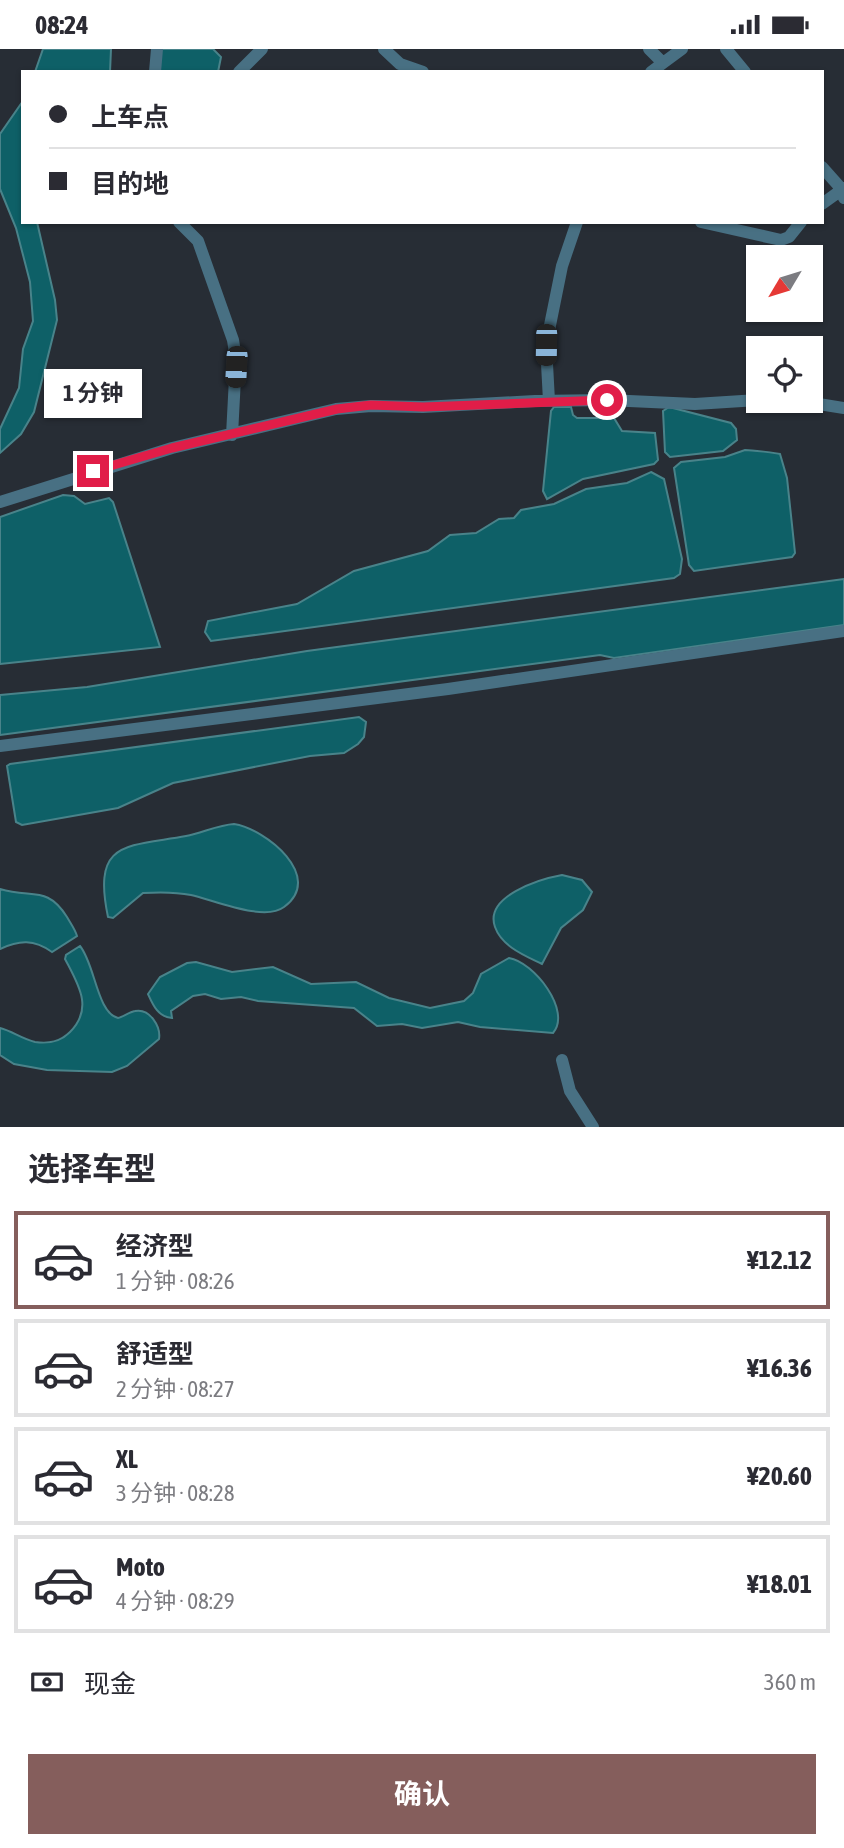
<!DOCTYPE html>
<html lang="zh">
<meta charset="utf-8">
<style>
body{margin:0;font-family:"Asap Condensed","Noto Sans SC",sans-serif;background:#f2f2f3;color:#2b2b33;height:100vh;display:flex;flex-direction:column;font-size:26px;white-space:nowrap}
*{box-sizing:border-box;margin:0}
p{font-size:23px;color:#7c7c81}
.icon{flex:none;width:38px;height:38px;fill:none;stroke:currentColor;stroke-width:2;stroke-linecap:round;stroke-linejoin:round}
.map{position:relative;height:1078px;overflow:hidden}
.sheet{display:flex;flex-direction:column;background:#fff;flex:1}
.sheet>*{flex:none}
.guide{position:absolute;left:21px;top:21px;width:803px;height:154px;border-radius:0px;box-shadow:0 2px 5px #0004;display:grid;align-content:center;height:154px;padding:0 28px;background:#fff}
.needle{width:46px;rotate:232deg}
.buttons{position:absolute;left:746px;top:196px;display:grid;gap:14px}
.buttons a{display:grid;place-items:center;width:77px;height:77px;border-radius:0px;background:#fff;box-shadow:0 2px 5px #0004;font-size:35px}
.end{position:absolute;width:32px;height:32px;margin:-16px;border:9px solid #e11d48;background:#fff;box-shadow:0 0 0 4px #fff}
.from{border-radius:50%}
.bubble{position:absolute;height:49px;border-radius:0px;background:#fff;box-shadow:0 2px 5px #0004;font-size:23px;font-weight:700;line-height:49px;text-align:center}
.car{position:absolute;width:21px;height:42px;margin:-21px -10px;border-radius:9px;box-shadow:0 0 5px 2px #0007;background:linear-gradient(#222 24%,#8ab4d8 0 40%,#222 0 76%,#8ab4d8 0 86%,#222 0)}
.guide b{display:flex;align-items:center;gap:24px;height:66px;font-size:26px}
.guide b+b{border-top:2px solid #e1e1e2}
.guide i{width:18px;height:18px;background:#2b2b33}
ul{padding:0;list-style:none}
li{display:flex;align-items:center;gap:21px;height:98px;margin:0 14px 10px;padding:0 14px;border:4px solid #e1e1e2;border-radius:0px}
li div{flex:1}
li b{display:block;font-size:26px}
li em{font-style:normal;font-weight:700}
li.selected{border-color:#855e5c}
li>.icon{width:63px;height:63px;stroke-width:1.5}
h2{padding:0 28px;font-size:32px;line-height:84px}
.pay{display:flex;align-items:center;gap:18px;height:77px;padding:0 28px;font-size:26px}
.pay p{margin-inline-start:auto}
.action{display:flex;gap:14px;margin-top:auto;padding:14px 28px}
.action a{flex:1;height:80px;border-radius:0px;background:#855e5c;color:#fff;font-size:28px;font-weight:700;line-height:80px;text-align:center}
.status{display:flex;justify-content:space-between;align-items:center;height:49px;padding:0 35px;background:#fff;direction:ltr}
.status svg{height:19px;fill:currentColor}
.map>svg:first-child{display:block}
.water{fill:#0e6067;stroke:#49838a;stroke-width:2}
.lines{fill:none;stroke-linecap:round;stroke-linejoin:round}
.minor{stroke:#487083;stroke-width:12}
.route{stroke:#e11d48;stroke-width:9}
</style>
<div class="status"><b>08:24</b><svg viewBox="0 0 49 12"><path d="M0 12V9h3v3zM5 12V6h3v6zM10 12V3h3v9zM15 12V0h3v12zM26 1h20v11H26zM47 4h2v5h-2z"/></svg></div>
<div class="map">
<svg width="844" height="1078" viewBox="0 0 844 1078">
<rect width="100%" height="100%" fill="#272d35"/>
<path class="water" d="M43,0H111L110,23H35Z
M161,0H213L221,8L218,23H159Z
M23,52V173H37L55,251L57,271L34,363L21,385L0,404V380L19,339L23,300L33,272L30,233L16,179L0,140V85Z
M554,358H571L573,366L577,369H614L622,382L655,384L658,411L654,415L583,430L547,450L543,442L551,362Z
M669,358L731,374L736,380L737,391L723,402L670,408L665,403L663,362Z
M745,401C751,401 777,404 780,405L787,429L795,504L792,508L694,522L689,516L674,419L681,413L725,408Z
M651,423L664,430L682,510L680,525L674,529L211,592L205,583L208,572L297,555L354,522L428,502L450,486L476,484L499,470L514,469L521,461L554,455L586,440L627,434Z
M63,446L74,447L85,455L109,449L113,453L160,598L0,615V468Z
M844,530V576L614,609L600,606L0,686V646L87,638L307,602Z
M359,668L366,673L364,688L358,695L344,704L310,707L173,734L118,759L22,776L16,773L7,717L10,715Z
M234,775C266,780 325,828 284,858C264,873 214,851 191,846C176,843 158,843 143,844L113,869L108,868C92,791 126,798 186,787C202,784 218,776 234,775Z
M562,826L582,831L592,843L583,861L561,879L542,915C526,907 502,898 495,878C484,847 540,830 562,826Z
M0,840C32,850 47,836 67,868C71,875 75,880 77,887L52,903C34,890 19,891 0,900Z
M80,897C95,915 97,964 118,969C123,968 129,963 135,962C150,959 161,978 159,990L127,1017L112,1023L47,1021L14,1015L0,1006V979C12,982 22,990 35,993C49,995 60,993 70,983C94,959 78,935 65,910L66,906Z
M509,909C534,913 572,962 553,984L480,978L458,973L422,979L402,975L377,977L354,959L258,952L241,948L221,950L205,945L193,947L171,962L172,969C158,968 153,956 148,945L160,928L187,914L196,913L232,923L273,918L311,935L356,933L389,949L430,959L464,952L473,944L481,925Z"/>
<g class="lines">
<path class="minor" d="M384,0L400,15L423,23
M649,0L663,14L682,0
M726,0L745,23
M155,23L157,0
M239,23L262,0
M651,23L663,14
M822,118L838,136L844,149
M822,155L844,139
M179,173L198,192L233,291L236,310L232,386
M701,173L781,191L789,188L801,173
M549,352L546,296L562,217L577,173
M800,352L844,359
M0,453L172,399L336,360L371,357L423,358L535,352L607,351L695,355L758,351
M0,697L448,640L844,582
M562,1011L570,1042L593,1078"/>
</g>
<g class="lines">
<path class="route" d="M93,422L172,399L337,360L371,356L423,358L607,351"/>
</g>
</svg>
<div class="buttons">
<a><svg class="needle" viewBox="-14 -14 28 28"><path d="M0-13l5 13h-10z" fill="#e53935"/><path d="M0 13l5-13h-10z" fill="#7c7c81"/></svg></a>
<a><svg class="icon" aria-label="locate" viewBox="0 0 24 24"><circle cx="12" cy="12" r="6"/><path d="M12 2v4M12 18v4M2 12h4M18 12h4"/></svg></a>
</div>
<i class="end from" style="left:607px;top:351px"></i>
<i class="end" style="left:93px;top:422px"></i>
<div class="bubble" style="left:44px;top:320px;width:98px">1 分钟</div>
<i class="car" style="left:546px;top:296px;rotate:181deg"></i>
<i class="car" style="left:236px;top:318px;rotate:183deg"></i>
<div class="guide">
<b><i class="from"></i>上车点</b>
<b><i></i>目的地</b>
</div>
</div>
<section class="sheet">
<h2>选择车型</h2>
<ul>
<li class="selected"><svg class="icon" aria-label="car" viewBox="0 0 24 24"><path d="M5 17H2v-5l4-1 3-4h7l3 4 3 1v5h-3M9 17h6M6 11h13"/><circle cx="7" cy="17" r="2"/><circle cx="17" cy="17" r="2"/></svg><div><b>经济型</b><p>1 分钟 · 08:26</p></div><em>¥12.12</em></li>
<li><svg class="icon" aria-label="car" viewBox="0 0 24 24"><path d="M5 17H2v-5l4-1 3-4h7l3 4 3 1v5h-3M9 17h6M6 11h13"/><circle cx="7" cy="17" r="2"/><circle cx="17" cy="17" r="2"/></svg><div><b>舒适型</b><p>2 分钟 · 08:27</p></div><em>¥16.36</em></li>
<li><svg class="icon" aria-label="car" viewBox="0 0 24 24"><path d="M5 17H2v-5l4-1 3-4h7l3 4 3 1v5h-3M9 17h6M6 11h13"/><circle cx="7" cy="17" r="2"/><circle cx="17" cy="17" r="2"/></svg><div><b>XL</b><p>3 分钟 · 08:28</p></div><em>¥20.60</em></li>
<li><svg class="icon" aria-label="car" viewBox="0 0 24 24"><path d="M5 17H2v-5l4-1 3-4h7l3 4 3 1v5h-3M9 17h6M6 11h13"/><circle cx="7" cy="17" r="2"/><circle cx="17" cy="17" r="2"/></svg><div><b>Moto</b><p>4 分钟 · 08:29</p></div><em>¥18.01</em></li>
</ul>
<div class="pay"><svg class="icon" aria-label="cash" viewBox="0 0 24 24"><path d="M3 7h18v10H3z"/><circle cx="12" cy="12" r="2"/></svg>现金<p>360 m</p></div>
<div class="action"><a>确认</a></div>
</section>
